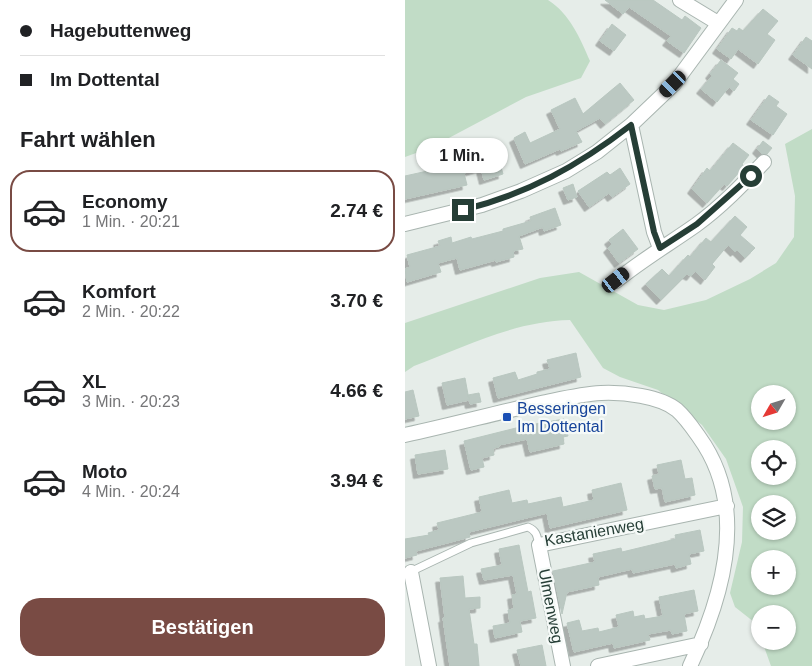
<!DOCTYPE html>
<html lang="de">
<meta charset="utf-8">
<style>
body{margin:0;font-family:Arial,sans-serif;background:#f2f2f2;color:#202124;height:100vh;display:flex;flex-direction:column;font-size:19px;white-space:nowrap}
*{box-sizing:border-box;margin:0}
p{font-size:16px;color:#757577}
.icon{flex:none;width:28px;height:28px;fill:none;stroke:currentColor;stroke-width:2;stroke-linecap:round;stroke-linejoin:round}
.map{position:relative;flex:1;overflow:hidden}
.drawer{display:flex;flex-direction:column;background:#fff;width:405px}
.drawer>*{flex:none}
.top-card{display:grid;align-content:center;height:110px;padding:0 20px;background:#fff}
.needle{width:32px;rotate:231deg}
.fabs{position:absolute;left:346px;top:385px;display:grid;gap:10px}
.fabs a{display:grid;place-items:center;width:45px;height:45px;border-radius:50%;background:#fff;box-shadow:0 1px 4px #0004;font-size:25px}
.end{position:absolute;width:22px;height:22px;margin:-11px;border:6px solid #263e36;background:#fff;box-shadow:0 0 0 2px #fff}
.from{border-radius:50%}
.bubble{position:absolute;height:35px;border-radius:18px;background:#fff;box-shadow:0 1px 4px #0004;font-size:16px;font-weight:700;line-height:35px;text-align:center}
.car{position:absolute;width:15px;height:30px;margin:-15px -8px;border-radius:6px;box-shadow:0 0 4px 1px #0007;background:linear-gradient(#222 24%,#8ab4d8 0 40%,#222 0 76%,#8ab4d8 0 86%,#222 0)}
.top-card b{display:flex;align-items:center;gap:18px;height:48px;font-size:19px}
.top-card b+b{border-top:1px solid #e0e0e0}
.top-card i{width:12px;height:12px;background:#202124}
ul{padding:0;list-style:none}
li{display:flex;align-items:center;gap:15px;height:82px;margin:0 10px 8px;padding:0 10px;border:2px solid transparent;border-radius:20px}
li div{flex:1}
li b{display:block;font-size:19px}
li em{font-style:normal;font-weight:700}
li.on{border-color:#794b44}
li>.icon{width:45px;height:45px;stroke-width:1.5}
h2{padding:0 20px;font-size:22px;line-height:60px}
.cta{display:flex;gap:10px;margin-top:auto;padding:10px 20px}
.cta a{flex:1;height:58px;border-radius:20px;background:#794b44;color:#fff;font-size:20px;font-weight:700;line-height:58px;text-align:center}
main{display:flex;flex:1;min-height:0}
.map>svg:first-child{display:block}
.green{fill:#c1dcc6;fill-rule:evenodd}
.building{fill:#bbc8c2;stroke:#b9c7c0;filter:url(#shadow)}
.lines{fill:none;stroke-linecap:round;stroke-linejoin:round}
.service-casing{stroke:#a9b5b0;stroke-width:9}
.minor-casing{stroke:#a9b5b0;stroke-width:16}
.service{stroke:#fff;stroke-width:7}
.minor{stroke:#fff;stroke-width:14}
.route{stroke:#263e36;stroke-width:6}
.transit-dot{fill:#1a4fb4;stroke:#f6faf8;stroke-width:2}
.labels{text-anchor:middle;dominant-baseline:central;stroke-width:4.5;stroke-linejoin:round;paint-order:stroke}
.transit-label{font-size:16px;fill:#164399;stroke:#f6faf8;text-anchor:start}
.street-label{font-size:16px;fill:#263e36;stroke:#f6faf8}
</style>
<main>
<section class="drawer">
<div class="top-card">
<b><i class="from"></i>Hagebuttenweg</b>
<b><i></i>Im Dottental</b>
</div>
<h2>Fahrt wählen</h2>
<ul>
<li class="on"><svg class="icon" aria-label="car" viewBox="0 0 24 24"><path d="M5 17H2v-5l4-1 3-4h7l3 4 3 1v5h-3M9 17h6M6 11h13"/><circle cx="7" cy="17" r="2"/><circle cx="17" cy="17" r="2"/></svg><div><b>Economy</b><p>1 Min. · 20:21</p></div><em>2.74 €</em></li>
<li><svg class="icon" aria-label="car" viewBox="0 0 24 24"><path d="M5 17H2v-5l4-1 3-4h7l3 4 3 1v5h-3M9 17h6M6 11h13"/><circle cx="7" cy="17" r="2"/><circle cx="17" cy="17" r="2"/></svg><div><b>Komfort</b><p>2 Min. · 20:22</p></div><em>3.70 €</em></li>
<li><svg class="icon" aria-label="car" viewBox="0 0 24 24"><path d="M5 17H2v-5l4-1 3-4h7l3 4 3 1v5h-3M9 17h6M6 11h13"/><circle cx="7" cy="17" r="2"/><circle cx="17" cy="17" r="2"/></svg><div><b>XL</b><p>3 Min. · 20:23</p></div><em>4.66 €</em></li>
<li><svg class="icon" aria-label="car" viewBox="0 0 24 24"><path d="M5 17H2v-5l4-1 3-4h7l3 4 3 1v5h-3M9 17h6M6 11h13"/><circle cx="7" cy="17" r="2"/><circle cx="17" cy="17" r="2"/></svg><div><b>Moto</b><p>4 Min. · 20:24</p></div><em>3.94 €</em></li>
</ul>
<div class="cta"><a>Bestätigen</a></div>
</section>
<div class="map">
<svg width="407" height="666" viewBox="0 0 407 666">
<defs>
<filter id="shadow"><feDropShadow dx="-4.5" dy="4.5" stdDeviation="0" flood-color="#0004"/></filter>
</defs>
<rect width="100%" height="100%" fill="#e6ede9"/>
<path class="green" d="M0,0H143C165,14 175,38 185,61L176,78L121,97L25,148L0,157Z
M407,129V666H366L357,641H382V614H355V637L349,622L330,607L325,593L337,542L338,507L321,459L297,425L253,390L215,377L198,368L165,320C110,321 59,347 9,366L0,372V323L135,278L174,272L233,305L259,310L301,300L345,279L371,263L389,237L390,196L380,144ZM355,394H382V421H355ZM355,449H382V476H355ZM355,504H382V531H355ZM355,559H382V586H355Z"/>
<path class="building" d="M200,0H248L277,20L280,16L296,28L279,53L262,41L266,36L224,7L218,14Z
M358,9L373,21L362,34L370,40L353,64L333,49L326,59L312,49L327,28L332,31L334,28L338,31Z
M207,24L221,35L209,51L195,41Z
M401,37L407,41V69L388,55Z
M316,60L333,73L328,79L334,84L329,91L324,87L312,102L296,89L307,76L305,74Z
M215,83L229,100L200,124L195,118L171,131L177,142L156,151L155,149L120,164L109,138L120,132L125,143L155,129L146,110L170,98L178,114Z
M364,95L374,102L371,106L382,114L368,135L346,120Z
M358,141L367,148L362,154H357L352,149Z
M328,143L344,155L337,164L339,166L330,177L322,186L319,184L302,203L287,189L302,168L305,171Z
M87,153L88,157L93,156L98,174L79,180L76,168L59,173L62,185L0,199V176L63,162L62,160Z
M215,168L225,184L207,197L204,193L184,207L173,191L202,172L205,175Z
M168,184L172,197L163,200L158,188Z
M150,208L156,225L139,231L138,227L114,236L118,249L108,251L109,257L91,262V260L55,270L52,258L33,263L36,272L2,282L0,269L5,267L2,255L35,246L33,241L46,237L47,243L66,237L67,239L98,231V229L126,221L125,217Z
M330,216L342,227L335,235L350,248L340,258L332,250L330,252L323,245L307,264L310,267L300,280L290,271L286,276L282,274L256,300L241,284L257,269L264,276L283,255L285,257L301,238L306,242Z
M218,229L233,249L214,263L203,248L207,244L204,240Z
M171,353L176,377L93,398L88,378L110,372L113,380L132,374V372L145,369L142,360Z
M60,378L64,400L42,405L37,383Z
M8,390L14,416L0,419V392Z
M74,393L76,402L65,404L63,395Z
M159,419L163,436L158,437L159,444L125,452L122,439L94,445V447L88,448L89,455L77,458L79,467L66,470L59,441L119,426Z
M40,450L43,469L13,474L10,455Z
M276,460L280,479L287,478L290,495L260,502L257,488L250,489L247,476L254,474L252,465Z
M216,483L222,510L145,528L142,513L64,532L65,537L11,551L12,555L0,558V539L24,535L23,533L34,530L32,523L77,512L74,497L104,490L107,503L122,500L123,504L156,497L158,507L189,500L187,490Z
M295,530L299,551L284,554L286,564L271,568L270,564L228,573L227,569L193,577L194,585L162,592L157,614L148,571L190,562L188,554L216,548L217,552L271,539L270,535Z
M114,545L123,592L126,591L131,618L115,621L117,632L90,638L88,626L105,623L103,610L109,609L107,595L112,594L108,575L79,580L76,569L97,565L94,549Z
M58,576L60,598L75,597V608L64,609L69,644H72L74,666H45L38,618H40L35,578Z
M289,590L293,611L279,614L282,631L267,634L266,630L243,634L245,640L209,648L208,643L169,652L162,623L174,620L177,631L193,628L194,632L214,627L211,615L228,611L229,617L239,615L240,619L258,616L254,597Z
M137,645L141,666H116L112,650Z"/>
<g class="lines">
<defs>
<path id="service" d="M5,572L66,543L123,527C132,531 132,536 134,545"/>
<path id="minor" d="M275,0L313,23
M226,125L249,232L255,248
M0,224L77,205L116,191L161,171L192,152L226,125L269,84L331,0
M211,281C237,260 264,244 291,225C316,207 338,184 359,162
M0,435C46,425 91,413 136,403C156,399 176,394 196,393C218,392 255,396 272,410C281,418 287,427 294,437C344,506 319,595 285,666
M6,572L24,666
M158,666L134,545L322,506
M193,666L296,644"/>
</defs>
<use href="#service" class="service-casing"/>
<use href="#minor" class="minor-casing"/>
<use href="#service" class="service"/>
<use href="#minor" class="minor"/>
</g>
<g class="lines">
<path class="route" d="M58,210C122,194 173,166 226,125L249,232L255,248L292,224L346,176"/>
</g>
<rect class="transit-dot" x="97" y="412" width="10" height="10" rx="2.5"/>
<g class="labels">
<g class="transit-label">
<text x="112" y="408">Besseringen<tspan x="112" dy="18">Im Dottental</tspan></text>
</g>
<g class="street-label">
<text transform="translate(189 532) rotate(-10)">Kastanienweg</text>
<text transform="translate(146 606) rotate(79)">Ulmenweg</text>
</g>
</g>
</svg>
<div class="fabs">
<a><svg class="needle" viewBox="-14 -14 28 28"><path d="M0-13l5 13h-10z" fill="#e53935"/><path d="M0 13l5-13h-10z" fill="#757577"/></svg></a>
<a><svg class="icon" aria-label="locate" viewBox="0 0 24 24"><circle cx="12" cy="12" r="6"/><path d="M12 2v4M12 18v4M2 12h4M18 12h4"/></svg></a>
<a><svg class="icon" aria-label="layers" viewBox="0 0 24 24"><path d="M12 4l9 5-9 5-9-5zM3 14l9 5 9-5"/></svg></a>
<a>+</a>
<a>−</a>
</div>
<i class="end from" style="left:346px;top:176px"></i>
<i class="end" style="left:58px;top:210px"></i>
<div class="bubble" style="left:11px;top:138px;width:92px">1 Min.</div>
<i class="car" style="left:268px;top:84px;rotate:225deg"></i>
<i class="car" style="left:211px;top:280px;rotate:52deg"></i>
</div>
</main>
